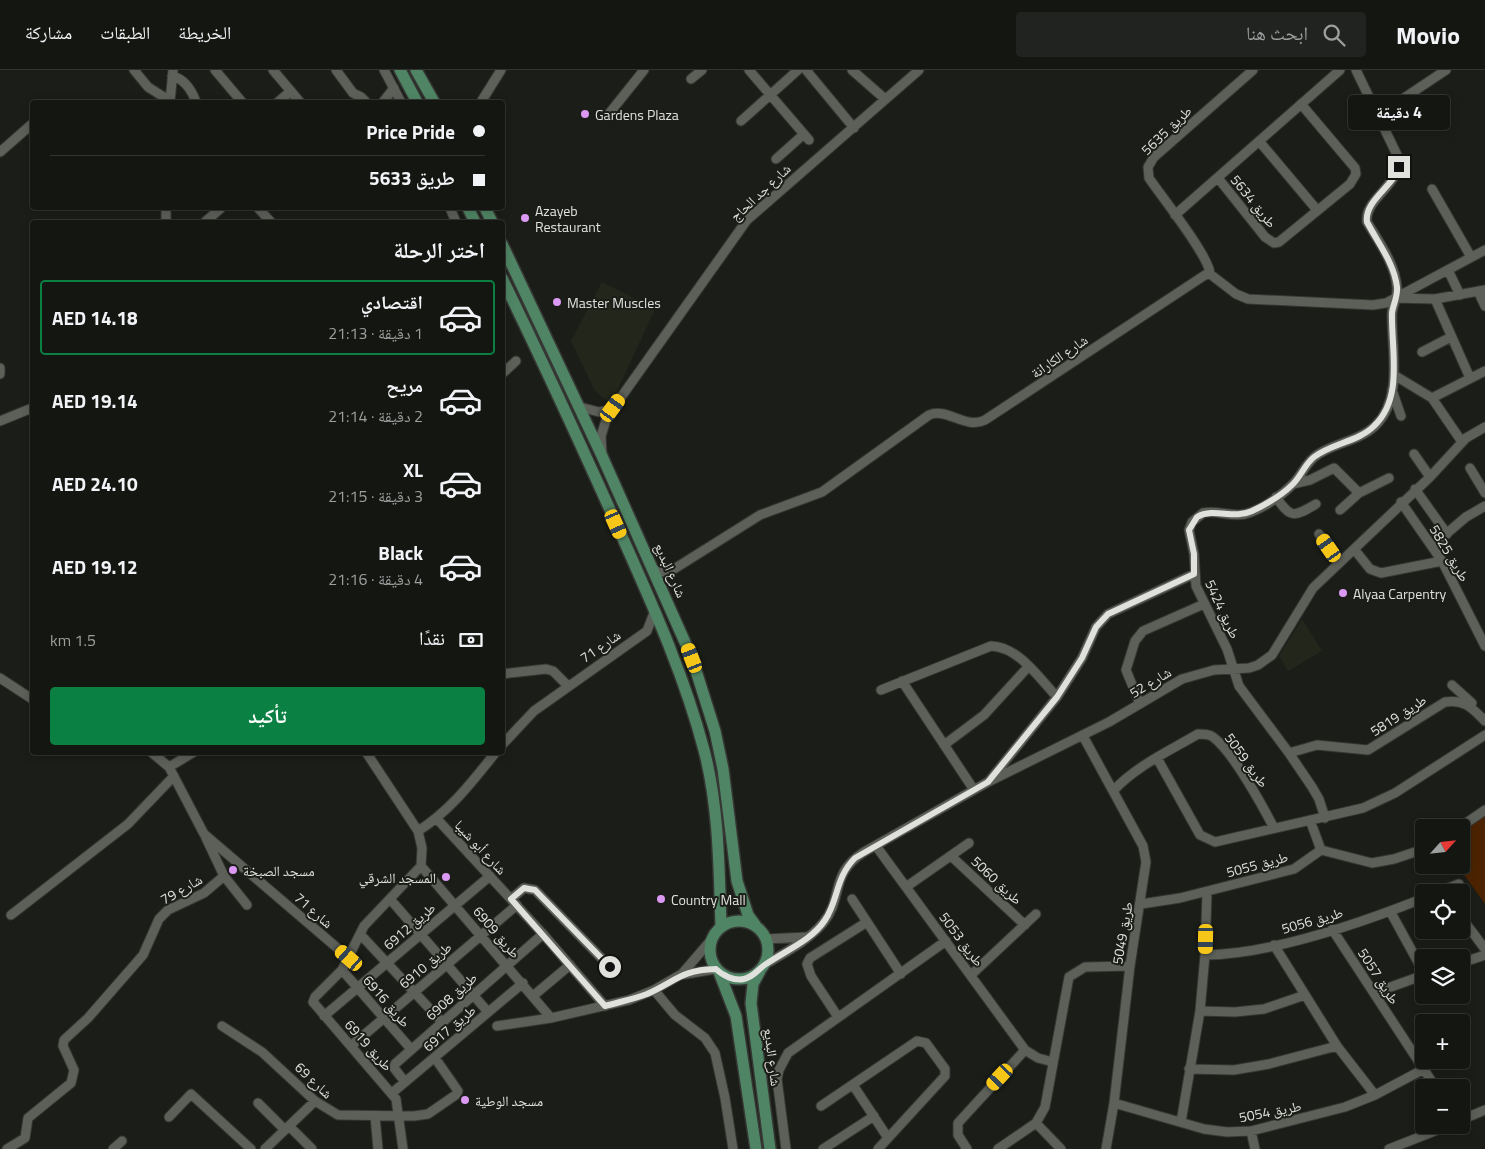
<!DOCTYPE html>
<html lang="ar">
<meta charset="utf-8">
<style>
body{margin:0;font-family:"Titillium Web","Noto Naskh Arabic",sans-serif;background:#212320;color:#f1f3f6;direction:rtl;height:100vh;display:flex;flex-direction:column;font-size:19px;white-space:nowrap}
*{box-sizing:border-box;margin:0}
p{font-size:16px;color:#9d9f9f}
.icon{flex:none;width:28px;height:28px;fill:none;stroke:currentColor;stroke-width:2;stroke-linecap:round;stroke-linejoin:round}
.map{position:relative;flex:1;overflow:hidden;direction:ltr}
.sheet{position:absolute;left:30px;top:150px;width:475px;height:535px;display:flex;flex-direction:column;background:#141612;border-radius:5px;box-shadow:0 2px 8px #0003,0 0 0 1px #333532;direction:rtl}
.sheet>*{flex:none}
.banner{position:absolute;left:30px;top:30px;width:475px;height:110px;border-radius:5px;box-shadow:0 2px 8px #0003,0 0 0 1px #333532;direction:rtl;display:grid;align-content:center;height:110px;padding:0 20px;background:#141612}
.needle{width:32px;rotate:63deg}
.fabs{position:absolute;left:1415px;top:749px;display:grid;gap:10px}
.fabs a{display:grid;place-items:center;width:55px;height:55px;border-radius:5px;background:#141612;box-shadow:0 2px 8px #0003,0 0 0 1px #333532;font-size:25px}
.end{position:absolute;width:22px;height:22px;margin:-11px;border:6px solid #e0e1dd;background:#111;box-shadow:0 0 0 2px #111}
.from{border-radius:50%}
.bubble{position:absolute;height:35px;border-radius:5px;background:#141612;box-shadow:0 2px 8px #0003,0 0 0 1px #333532;font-size:16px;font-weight:700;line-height:35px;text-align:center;direction:rtl}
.car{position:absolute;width:15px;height:30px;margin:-15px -8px;border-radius:6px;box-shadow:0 0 4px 1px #0007;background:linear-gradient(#f5c518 24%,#345 0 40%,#f5c518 0 76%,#345 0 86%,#f5c518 0)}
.banner b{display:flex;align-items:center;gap:18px;height:48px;font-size:19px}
.banner b+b{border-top:1px solid #333532}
.banner i{width:12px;height:12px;background:#f1f3f6}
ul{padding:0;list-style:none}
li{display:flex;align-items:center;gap:15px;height:75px;margin:0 10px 8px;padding:0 10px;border:2px solid transparent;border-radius:5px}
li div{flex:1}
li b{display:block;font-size:19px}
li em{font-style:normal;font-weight:700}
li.current{border-color:#0b8043}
li>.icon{width:45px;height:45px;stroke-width:1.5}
h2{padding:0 20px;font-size:22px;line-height:60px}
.pay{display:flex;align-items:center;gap:12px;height:55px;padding:0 20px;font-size:19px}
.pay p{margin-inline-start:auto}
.button{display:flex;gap:10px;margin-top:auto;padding:10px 20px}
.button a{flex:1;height:58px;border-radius:5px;background:#0b8043;color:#fff;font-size:20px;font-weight:700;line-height:58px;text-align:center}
header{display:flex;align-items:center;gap:30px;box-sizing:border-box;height:70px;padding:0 25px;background:#141612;border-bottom:1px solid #333532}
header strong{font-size:24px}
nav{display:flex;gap:28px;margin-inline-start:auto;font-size:18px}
.search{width:350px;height:45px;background:#212320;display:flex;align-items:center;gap:12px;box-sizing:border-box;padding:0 18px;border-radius:5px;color:#9d9f9f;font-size:19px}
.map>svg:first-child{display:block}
.built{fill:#23271b}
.green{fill:#4b2300}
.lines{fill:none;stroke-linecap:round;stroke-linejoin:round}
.minor-casing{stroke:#363734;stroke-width:11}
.major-casing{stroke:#363734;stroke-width:14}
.minor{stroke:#5d6059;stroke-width:9}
.major{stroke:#4f8564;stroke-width:11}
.route{stroke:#e0e1dd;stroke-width:6}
.poi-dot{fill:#dc99f4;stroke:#1b1d18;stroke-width:2}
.labels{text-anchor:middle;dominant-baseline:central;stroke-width:4;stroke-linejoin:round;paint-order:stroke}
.poi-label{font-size:14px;fill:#e0e1dd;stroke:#1b1d18;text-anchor:start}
.street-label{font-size:14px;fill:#e0e1dd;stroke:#1b1d18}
</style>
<header>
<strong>Movio</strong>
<div class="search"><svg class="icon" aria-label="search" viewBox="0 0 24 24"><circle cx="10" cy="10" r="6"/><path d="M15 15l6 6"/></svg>ابحث هنا</div>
<nav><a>الخريطة</a><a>الطبقات</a><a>مشاركة</a></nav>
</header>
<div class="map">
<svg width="1485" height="1079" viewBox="0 0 1485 1079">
<rect width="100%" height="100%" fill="#1b1d18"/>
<path class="built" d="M602,212L655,239L611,334L595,321L571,271Z
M1302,549L1322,581L1288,601L1279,586Z"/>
<path class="green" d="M1485,745V834L1457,795H1461V760Z"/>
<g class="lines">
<defs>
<path id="minor" d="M134,0L148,17L170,31
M215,0L242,32
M273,0L300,32
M336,0L353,23L361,27L366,32
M384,0L401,32
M749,0L809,70
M806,0L854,58
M852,0L885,29
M172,6C185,9 192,21 196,32
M691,9L702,0
M170,32L173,0
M278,32L291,21
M383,32L394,18
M481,32L501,0
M608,45L644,0
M1377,46L1446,0
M741,51L798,0
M1259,71L1317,140
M0,82L32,54
M776,89L804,64
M1218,108L1265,167L1274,173L1279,172L1350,114L1356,104L1355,98L1301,34
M1432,119L1471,187
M258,138L271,152
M450,138L456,152
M1175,145L1340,0
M166,152V138
M205,152L221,138
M1448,200L1460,225
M1210,204C1210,187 1161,126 1149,108L1148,97L1154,87L1253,0
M1478,221L1485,236
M1395,228L1435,229L1485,220
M1435,229L1470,308
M1422,282L1451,267
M0,298V304
M502,304L516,291
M1394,305L1432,328L1462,372
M1392,320L1401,346
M1432,328L1485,301
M580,337L599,342L612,339
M0,351L32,338
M602,383L601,366L607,347L747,150L919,0
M1414,384L1430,407
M1470,398L1485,423
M1293,414L1310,410L1334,398L1359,423L1389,408
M1415,419L1447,464
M1276,427C1291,449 1294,447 1316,434
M1401,432L1442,491L1485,576
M1340,440L1359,423
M1319,464L1339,493
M1432,476L1466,447L1485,436
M1354,479L1370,499L1381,503L1442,491
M654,500L664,502L674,499L760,445L822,422L929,345C947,337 966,360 985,350L1205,205L1210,204L1236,224L1248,229L1373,235L1386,233L1485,180
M502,604L546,599L553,601L567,615
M0,608L32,629
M902,611L974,720
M1452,615L1472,633
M881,620L991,576C1019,577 1039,608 1057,627
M1140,634L1126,600L1135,571L1143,561L1204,534
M1083,666L1143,776L1146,792L1130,896L1114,1033L1106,1079
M502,675L534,641L647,561L655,540
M944,675L984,645L1028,597
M151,682L169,697L204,764L349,888
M366,682L418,761L422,778L421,796L364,856L342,900L315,927L313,932L396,1029L403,1079
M1289,683L1317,675L1368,680L1445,632C1465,629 1472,638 1485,651
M1157,688L1200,765L1215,772L1363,738L1395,723L1485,665
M169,697L194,682
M990,710L1057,627L1082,588L1096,557L1108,544L1194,504
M1113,721C1136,696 1169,681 1198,664C1204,664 1209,664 1213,667C1233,682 1262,735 1274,758
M1325,748L1319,729L1312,717L1289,683L1239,616L1227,579L1196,516L1194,484L1189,460L1192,452L1203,443C1217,440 1231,447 1245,444C1261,440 1281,426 1293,414C1302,405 1306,392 1317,385C1334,373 1359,371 1375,356C1404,328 1391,279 1392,243C1393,235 1398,226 1397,217C1395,194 1379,172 1367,152C1364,129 1399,117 1399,89L1356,0
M437,749L543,864L605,936
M1310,750L1321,780
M1459,758L1485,740
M418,761C450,741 472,712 496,682
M206,768L224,806L247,835
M876,776L1025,980L1038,988L1053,992
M951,786L1025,855
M421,796L551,948
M906,817L969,773
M1438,822L1459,814
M390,829L488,942
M511,829L524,818L535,820L610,897
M852,829L901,904
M1141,834L1180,828L1294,799L1321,780L1372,793L1394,789L1424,779
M1390,841L1424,903
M11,845L128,754L174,706
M1461,847L1485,879
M1332,859L1436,1018
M360,864L442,952
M766,869L806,867
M1274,875L1337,976L1375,1025
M1205,885C1272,884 1361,853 1424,828
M1461,893L1485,885
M764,895C784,883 808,871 823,853C844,828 829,804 864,782L988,712L1109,652L1182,609L1214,600L1249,598L1258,595L1272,585L1313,518L1430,407L1466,368L1485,357
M342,900L411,979
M681,905L711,870
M971,905L1036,844
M654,920L675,945L705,968L715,983L725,1028L733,1079
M1374,923L1424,905
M533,926L570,895
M1200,941L1235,942L1264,939L1305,925
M324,946L490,806
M838,947L811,906L807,894L810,888L867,852
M222,956L262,982L315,1031L338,1045L414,1046L428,1044L457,1024L458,1021L435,988
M497,956L551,948L629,930L654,920L680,905L716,899
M351,976L517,835
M1189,999L1234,1000L1269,994L1337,976
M405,1012L394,998L395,994L543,864
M853,1015L888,1068
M392,1023L523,913
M258,1033L285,1060
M1114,1033L1204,1059L1227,1062L1251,1061L1345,1037L1375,1025L1424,999
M821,1036L917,971L926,973L945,999V1006L878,1079
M375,1046L378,1079
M169,1047L191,1024L251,1079
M1461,1050L1485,1040
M1181,1052L1200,941L1205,885L1207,822
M1036,1053L1061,1079
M289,1056L312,1079
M1251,1061L1255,1079
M7,1079L25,1068L28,1048L71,1013L74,1000L63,976L64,970L88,948L143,885L159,849L168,840L204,823L224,806
M113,1079L122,1071
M265,1079L315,1031
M786,1079L777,1009L779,1000L788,983L946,871
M823,1079L874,1046
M967,1079L958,1065V1053L1025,980
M998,1079L1036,1053L1045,1037L1069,907L1085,897L1130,896
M1389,1079L1450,1055"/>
<path id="major" d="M400,0L417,32
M416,0L434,32
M468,138L475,152
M485,138L492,152
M502,174L602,386L692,588L715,661L723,699L737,811L748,845L756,856
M502,208C543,292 582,377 620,462C652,534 684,604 704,680C719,737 719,798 721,856
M710 880a29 29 0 1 1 58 0a29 29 0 1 1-58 0Z
M760,901L753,914L751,933L770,1079
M719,902L736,946L756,1079"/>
</defs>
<use href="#minor" class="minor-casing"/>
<use href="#major" class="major-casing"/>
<use href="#minor" class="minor"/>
<use href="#major" class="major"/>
</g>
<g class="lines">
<path class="route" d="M610,897L535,820L524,818L511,829L605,936C619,932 634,929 647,924C676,911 681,900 716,899C723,906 734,911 744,909C754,907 758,899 766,894C785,881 812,870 825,850C839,829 835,808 855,788L988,712L1057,627L1082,588L1096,557L1108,544L1194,504V484L1189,460L1197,447C1215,437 1233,450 1252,441C1265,435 1282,425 1293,414C1301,406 1305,394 1314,387C1332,373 1358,372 1374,356C1404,328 1391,279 1392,243C1393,235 1398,226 1397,217C1394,193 1378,173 1367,152C1364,131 1393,117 1399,97"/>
</g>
<g class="poi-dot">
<circle cx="585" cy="44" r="5"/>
<circle cx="525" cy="148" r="5"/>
<circle cx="557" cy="232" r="5"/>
<circle cx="1343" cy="523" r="5"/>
<circle cx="233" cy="800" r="5"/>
<circle cx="446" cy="807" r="5"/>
<circle cx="661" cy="829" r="5"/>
<circle cx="465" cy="1030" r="5"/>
</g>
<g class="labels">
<g class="poi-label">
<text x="595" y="44">Gardens Plaza</text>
<text x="535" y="140">Azayeb<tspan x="535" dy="16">Restaurant</tspan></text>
<text x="567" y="232">Master Muscles</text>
<text x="1353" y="523">Alyaa Carpentry</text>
<text x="243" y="800">مسجد الصبخة</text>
<text x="436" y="807" text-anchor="end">المسجد الشرقي</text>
<text x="671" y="829">Country Mall</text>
<text x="475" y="1030">مسجد الوطية</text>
</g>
<g class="street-label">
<text transform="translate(1166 60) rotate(-44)">طريق 5635</text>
<text transform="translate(760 122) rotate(-43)">شارع جد الحاج</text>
<text transform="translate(1254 131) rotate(51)">طريق 5634</text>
<text transform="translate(1059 286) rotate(-34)">شارع الكارانة</text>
<text transform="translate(1450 483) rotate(59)">طريق 5825</text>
<text transform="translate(671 500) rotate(66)">شارع البديع</text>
<text transform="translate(1223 539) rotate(65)">طريق 5424</text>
<text transform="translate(600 576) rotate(-35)">شارع 71</text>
<text transform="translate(1150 612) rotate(-31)">شارع 52</text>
<text transform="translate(1398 645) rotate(-33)">طريق 5819</text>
<text transform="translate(1247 690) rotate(54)">طريق 5059</text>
<text transform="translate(481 777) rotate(47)">شارع أبو شيبا</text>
<text transform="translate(1257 794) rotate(-15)">طريق 5055</text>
<text transform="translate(997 810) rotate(43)">طريق 5060</text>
<text transform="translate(181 819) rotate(-30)">شارع 79</text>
<text transform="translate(314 840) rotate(41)">شارع 71</text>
<text transform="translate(1312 850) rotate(-16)">طريق 5056</text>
<text transform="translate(409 856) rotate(-41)">طريق 6912</text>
<text transform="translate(497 862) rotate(49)">طريق 6909</text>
<text transform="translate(1122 863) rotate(-80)">طريق 5049</text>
<text transform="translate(962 869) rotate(53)">طريق 5053</text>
<text transform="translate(425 895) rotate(-40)">طريق 6910</text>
<text transform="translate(1379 906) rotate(57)">طريق 5057</text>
<text transform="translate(451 926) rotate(-42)">طريق 6908</text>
<text transform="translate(387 931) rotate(49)">طريق 6916</text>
<text transform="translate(449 958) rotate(-40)">طريق 6917</text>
<text transform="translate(369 975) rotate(48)">طريق 6919</text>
<text transform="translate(773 987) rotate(83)">شارع البديع</text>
<text transform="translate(314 1010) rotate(43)">شارع 69</text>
<text transform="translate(1270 1041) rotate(-11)">طريق 5054</text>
</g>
</g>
</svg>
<div class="fabs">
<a><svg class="needle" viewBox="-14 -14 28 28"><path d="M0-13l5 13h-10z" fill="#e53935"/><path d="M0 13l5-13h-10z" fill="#9d9f9f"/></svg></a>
<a><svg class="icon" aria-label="locate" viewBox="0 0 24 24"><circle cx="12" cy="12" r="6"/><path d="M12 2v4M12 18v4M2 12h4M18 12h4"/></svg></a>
<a><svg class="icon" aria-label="layers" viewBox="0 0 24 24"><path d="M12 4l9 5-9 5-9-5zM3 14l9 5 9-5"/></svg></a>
<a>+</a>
<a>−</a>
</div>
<i class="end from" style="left:610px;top:897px"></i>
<i class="end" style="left:1399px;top:97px"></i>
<div class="bubble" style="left:1348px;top:25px;width:102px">4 دقيقة</div>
<i class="car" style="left:613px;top:338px;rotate:36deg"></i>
<i class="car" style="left:616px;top:454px;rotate:156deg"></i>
<i class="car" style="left:1329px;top:478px;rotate:325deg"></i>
<i class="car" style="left:692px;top:588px;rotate:339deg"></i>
<i class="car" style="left:1206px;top:869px;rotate:181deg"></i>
<i class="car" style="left:349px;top:888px;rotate:311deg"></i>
<i class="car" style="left:1000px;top:1007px;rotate:223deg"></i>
<div class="banner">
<b><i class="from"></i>Price Pride</b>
<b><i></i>طريق 5633</b>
</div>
<section class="sheet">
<h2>اختر الرحلة</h2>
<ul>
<li class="current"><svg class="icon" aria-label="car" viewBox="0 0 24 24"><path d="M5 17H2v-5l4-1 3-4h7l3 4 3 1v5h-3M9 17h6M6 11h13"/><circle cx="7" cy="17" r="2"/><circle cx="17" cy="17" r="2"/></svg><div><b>اقتصادي</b><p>1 دقيقة · 21:13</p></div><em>AED 14.18</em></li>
<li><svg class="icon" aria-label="car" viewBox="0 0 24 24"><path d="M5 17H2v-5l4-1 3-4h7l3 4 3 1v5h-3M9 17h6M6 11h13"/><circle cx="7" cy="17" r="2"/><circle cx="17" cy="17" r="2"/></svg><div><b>مريح</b><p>2 دقيقة · 21:14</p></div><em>AED 19.14</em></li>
<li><svg class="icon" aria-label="car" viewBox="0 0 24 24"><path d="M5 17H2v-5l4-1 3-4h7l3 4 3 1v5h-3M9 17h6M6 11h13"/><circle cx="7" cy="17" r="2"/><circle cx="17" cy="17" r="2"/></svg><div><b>XL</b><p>3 دقيقة · 21:15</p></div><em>AED 24.10</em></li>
<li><svg class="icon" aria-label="car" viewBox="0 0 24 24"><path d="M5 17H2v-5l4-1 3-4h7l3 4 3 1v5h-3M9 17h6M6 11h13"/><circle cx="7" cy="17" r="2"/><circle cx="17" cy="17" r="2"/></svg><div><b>Black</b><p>4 دقيقة · 21:16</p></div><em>AED 19.12</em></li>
</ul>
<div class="pay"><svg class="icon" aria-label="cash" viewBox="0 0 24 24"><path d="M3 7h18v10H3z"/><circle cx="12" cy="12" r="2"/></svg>نقدًا<p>1.5 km</p></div>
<div class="button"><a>تأكيد</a></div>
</section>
</div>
